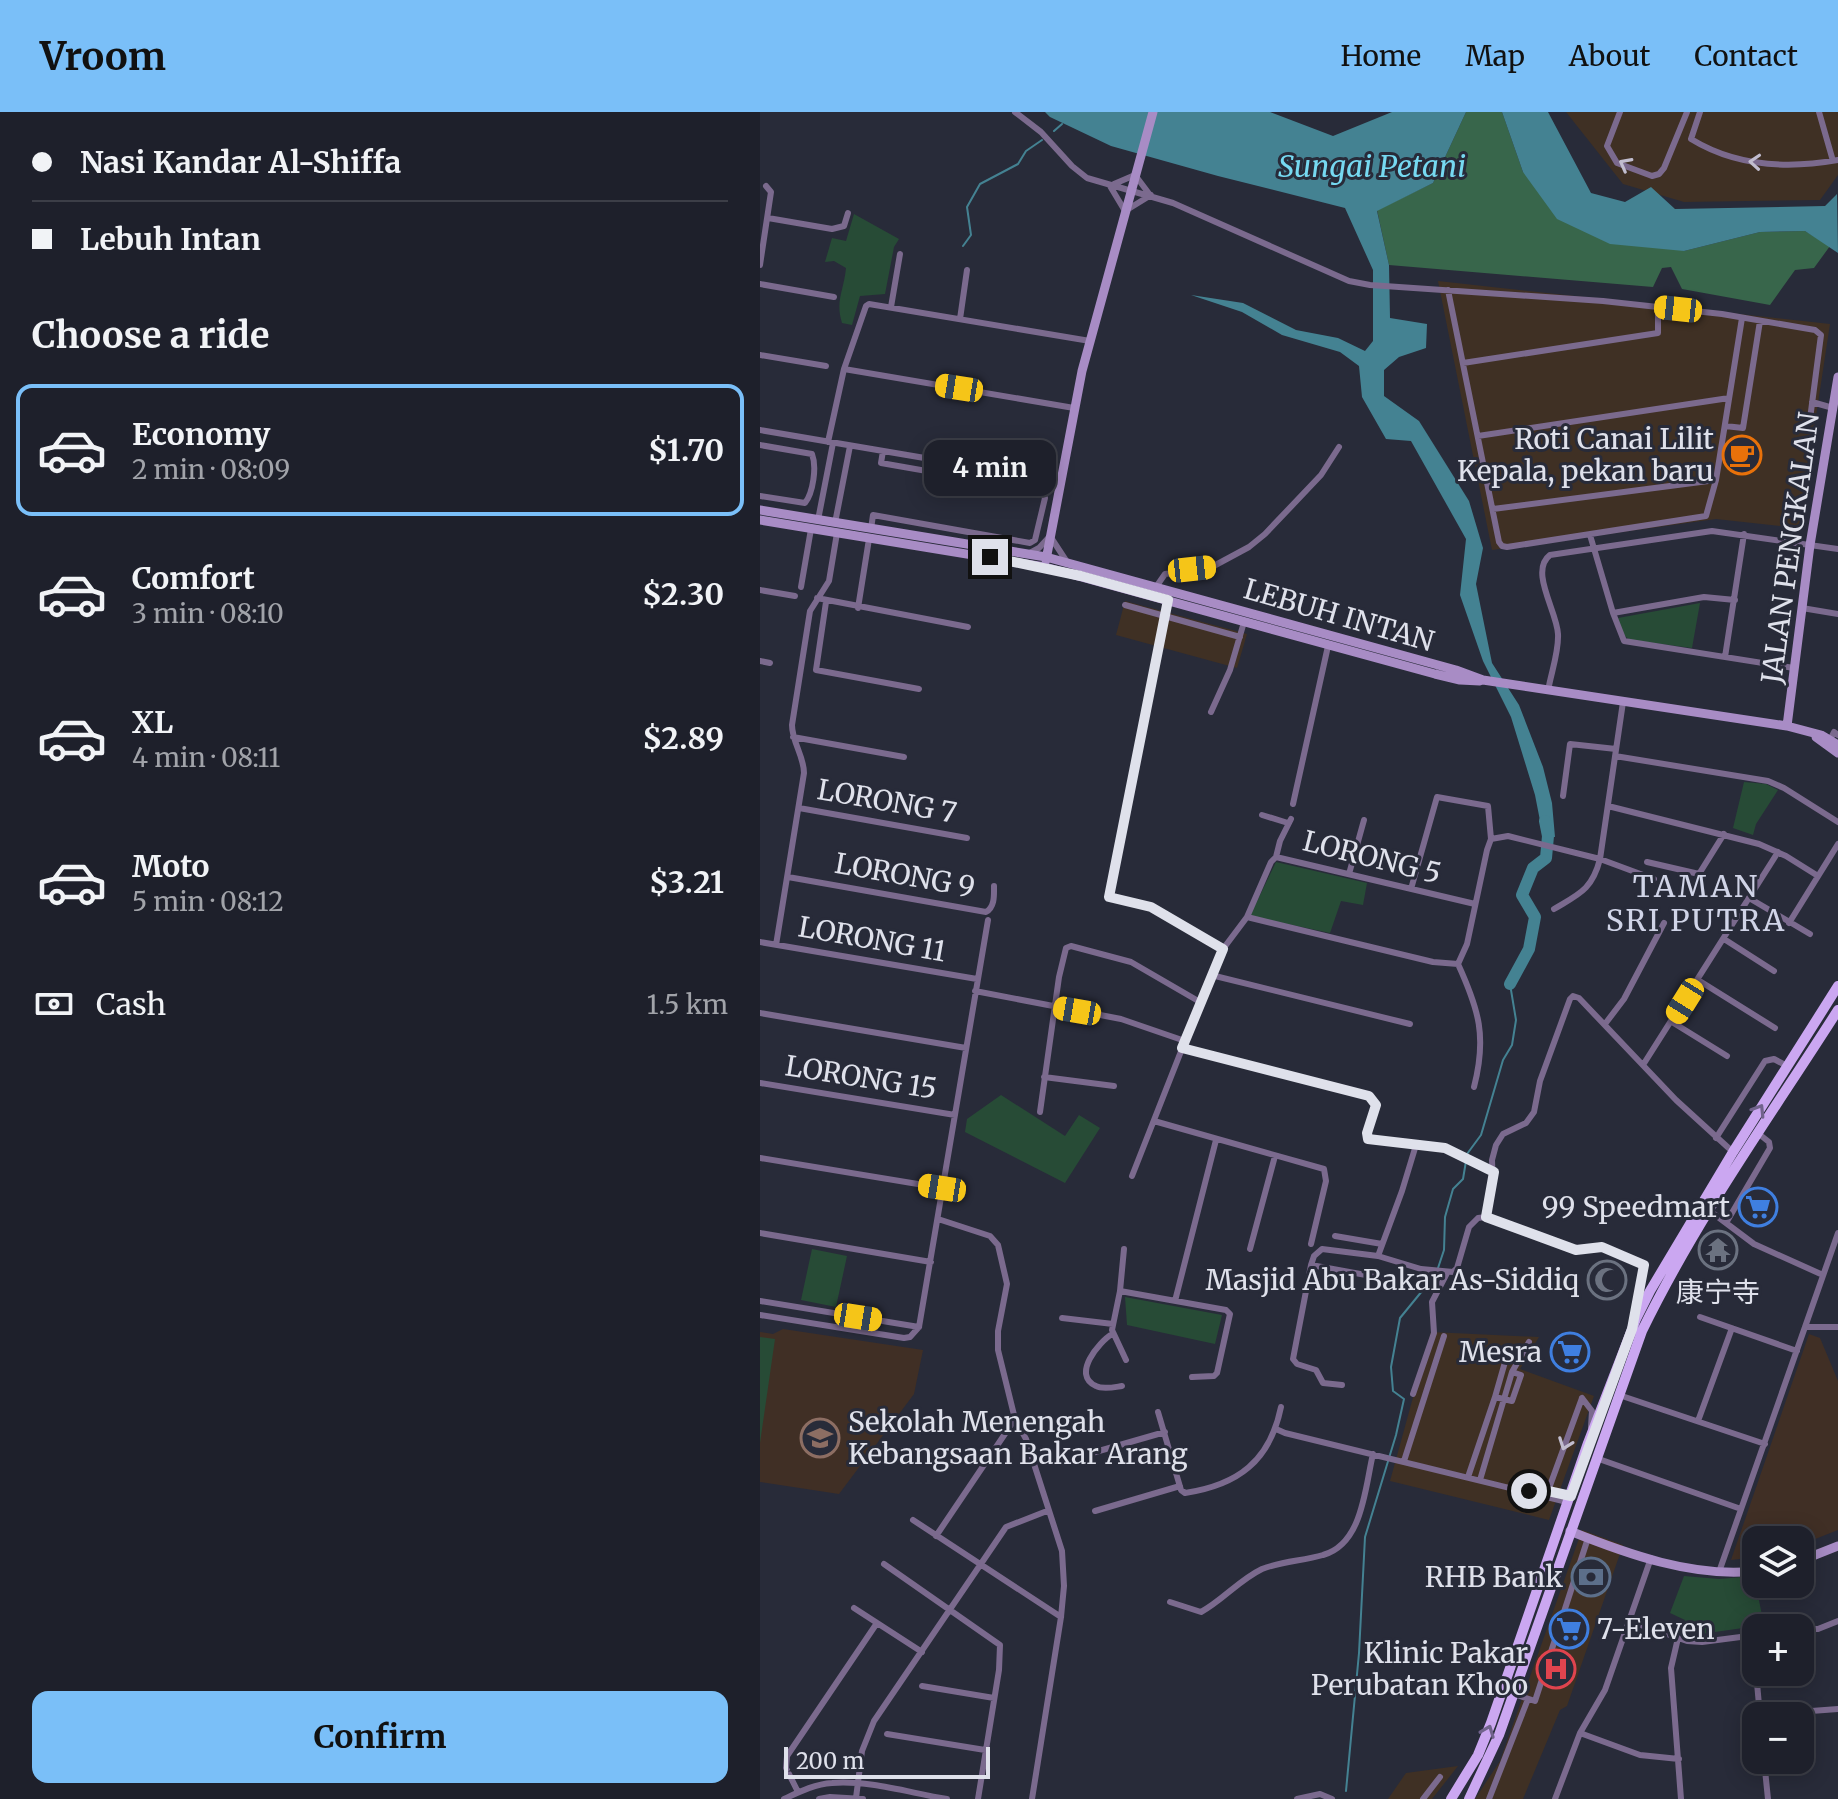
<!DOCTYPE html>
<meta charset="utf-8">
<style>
body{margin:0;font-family:Merriweather,"Noto Sans SC",serif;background:#2b2d37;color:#f1f3f6;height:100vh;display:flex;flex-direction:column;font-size:30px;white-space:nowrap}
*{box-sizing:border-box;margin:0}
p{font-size:26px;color:#a1a3a9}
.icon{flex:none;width:44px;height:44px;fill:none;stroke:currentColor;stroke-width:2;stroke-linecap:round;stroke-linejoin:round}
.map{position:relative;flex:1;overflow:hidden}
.drawer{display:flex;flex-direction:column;background:#1e202b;width:760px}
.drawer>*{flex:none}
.guide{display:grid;align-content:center;height:176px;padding:0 32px;background:#1e202b}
.buttons{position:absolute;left:982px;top:1414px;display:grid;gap:16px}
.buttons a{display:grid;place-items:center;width:72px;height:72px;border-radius:16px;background:#1e202b;box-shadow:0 4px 20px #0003,0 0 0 2px #3c3e47;font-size:40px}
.scale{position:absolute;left:24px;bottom:20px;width:206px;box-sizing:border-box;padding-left:8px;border:4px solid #dfe1eb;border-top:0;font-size:22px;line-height:28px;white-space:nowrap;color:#dfe1eb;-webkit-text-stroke:6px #282b39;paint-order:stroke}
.end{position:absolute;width:36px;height:36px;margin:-18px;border:10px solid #dfe1eb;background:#111;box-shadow:0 0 0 4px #111}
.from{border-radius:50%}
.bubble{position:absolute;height:56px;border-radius:16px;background:#1e202b;box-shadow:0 4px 20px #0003,0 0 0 2px #3c3e47;font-size:26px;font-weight:700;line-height:56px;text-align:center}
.car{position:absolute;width:24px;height:48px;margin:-24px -12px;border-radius:10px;box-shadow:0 0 6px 2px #0007;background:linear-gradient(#f5c518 24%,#345 0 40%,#f5c518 0 76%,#345 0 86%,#f5c518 0)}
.guide b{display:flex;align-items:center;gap:28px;height:76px;font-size:30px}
.guide b+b{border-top:2px solid #3c3e47}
.guide i{width:20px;height:20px;background:#f1f3f6}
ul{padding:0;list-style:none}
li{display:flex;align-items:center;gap:24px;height:132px;margin:0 16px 12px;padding:0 16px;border:4px solid transparent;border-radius:16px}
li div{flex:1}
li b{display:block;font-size:30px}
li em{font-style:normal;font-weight:700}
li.current{border-color:#7abff8}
li>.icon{width:72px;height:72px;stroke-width:1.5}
h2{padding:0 32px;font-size:36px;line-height:96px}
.pay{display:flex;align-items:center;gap:20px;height:88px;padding:0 32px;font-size:30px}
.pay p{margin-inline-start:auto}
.button{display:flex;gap:16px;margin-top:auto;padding:16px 32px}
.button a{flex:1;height:92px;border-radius:16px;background:#7abff8;color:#111;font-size:32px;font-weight:700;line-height:92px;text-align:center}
header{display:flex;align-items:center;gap:48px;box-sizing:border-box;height:112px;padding:0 40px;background:#7abff8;color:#111}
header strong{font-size:38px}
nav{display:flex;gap:44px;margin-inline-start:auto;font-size:28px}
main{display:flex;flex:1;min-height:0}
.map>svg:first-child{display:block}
.commercial{fill:#3f3024}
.education{fill:#402f25}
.green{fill:#274b36}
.forest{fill:#38664b}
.water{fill:#448292}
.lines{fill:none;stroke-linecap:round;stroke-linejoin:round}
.stream{stroke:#448292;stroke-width:2}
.river{stroke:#448292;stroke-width:12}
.street{stroke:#7b6a8e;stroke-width:6}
.secondary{stroke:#a88cc5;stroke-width:9}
.primary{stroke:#cba7f1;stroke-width:10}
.oneway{stroke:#c1bdcf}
.oneway2{stroke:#71638c}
.route{stroke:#dfe1eb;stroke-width:10}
.labels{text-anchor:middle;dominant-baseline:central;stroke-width:6;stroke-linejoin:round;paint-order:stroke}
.poi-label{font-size:28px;fill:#dfe1eb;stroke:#282b39;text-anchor:end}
.street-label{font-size:28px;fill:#dfe1eb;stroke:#282b39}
.water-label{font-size:30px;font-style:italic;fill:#76d9f1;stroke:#282b39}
.neighbourhood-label{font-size:30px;letter-spacing:2px;fill:#d0d4e7;stroke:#282b39}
</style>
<header>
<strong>Vroom</strong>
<nav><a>Home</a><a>Map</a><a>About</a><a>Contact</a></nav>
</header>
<main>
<section class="drawer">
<div class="guide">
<b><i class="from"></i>Nasi Kandar Al-Shiffa</b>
<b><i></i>Lebuh Intan</b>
</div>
<h2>Choose a ride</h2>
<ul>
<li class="current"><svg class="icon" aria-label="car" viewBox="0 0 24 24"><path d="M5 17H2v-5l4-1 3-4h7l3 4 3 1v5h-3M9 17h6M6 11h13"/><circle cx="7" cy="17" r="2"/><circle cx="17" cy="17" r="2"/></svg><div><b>Economy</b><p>2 min · 08:09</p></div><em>$1.70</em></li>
<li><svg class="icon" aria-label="car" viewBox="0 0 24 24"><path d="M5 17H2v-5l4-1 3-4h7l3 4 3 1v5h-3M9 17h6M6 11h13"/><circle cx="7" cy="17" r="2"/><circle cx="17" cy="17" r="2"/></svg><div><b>Comfort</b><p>3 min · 08:10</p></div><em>$2.30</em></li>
<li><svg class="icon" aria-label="car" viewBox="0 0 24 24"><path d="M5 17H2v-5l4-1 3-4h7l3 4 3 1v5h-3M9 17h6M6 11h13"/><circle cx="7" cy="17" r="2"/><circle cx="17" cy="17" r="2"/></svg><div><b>XL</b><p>4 min · 08:11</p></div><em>$2.89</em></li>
<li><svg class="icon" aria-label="car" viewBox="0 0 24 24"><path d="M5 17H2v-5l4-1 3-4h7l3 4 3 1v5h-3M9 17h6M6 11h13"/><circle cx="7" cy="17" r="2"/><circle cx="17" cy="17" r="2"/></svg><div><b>Moto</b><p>5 min · 08:12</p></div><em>$3.21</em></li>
</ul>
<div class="pay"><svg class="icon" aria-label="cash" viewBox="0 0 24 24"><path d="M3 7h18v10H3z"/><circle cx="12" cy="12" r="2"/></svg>Cash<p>1.5 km</p></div>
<div class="button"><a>Confirm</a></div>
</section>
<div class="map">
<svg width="1078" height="1687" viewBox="0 0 1078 1687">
<rect width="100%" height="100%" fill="#282b39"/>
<path class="commercial" d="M806,0H1078V63L1060,88L924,90L863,72Z
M678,169L1070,212L1039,416L956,407L732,438Z
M365,489L487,522L477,556L356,523Z
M671,1220L779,1225L760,1257L834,1284L789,1408L630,1369Z
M822,1418L863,1433L807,1594L800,1598L763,1687H715L740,1649Z
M698,1654L672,1687H628L646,1661Z"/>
<path class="education" d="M23,1217L163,1238L154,1282L79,1382L0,1370V1220L13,1222Z
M1049,1222L1060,1226L1078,1269V1418L1040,1433V1428H996V1445L971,1448Z"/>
<path class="green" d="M94,102L139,127L134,135L125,182L100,184L92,213L82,211C75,189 84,178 86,156L74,149L65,150L72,126L86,129Z
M940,491L932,536L871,528C861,524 860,516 858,506Z
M984,670L1006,672L1018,678L996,712L993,723L973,716Z
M516,750L607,771L603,793L581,789L570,821L490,804Z
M241,983L305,1024L319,1003L340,1016L305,1071L205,1020L207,1007Z
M52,1137L87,1144L76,1195L41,1188Z
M365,1185L462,1203L455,1232L367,1213Z
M0,1225L15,1227L0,1331Z
M924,1464L959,1467L994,1464L1004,1513L934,1523L920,1519L925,1508L910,1501Z"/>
<path class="forest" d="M706,0H742L763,60L924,139L1000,120L1045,119L1070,134L1054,156L1035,158L1010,193L922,177L911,155L902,156L893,175L629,153L617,98L673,71Z"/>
<path class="water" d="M285,0H510L573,24L632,0H706L673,71L617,99L629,153L630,206L667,212L666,236L639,245L624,258V284L659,309L709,389L723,436L716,472L732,551L759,593L783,655L792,691L795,725L783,724L775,683L751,605L723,549L700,483L706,427L651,329L626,327L602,285L599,254L580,240L522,223L482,200L431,183L483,191L536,218L578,226L605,239L613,229V158L585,96L458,64L351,34L290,5Z
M742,0H788L831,81L865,90L891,75L915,97L1065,94L1077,82L1078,141L1045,119L1000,120L924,139L850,132L797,107L763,60Z"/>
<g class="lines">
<path class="stream" d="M294,19L302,12
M203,134L211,123L207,95L220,72L258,52L266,39L282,28
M707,1042L721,1023L743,948L752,933L756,908L750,872
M678,1156L684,1138L685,1105L693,1077L703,1067L706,1049
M586,1679L599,1541L605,1425L636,1323L644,1287L633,1279L631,1255L640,1206L676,1162"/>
<path class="river" d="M750,872L769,837L775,805L762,783L773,756L786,746L788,724L785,709"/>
<path class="street" d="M255,0L281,20L312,54L327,66L413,91L589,169L610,173L843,189L962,202L1055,218L1061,223L1050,307
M860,0L847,34L857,51L892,64L899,62L904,56L927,0
M940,0L931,27C975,54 1028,57 1078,48
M1059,0L1073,49
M354,72L375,63L390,83
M350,74L365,99L391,83
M8,106L72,117L84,114L88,101
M0,153L11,80L6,74
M0,172L74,185
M688,178L739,430L742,434L747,435L946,404L956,368L982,206
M131,195L140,142
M200,207L207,158
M0,243L66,254
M703,251L898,221V195
M84,257L314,296
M1052,290L1073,296
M965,314L983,316L1000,209
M0,318L300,369
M718,324L969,286
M68,330L84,257L106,194L109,192L330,229
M0,333L52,342C57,355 53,381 45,391L0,384
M733,397L956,368
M58,408L73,331
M75,411L90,334
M111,417L113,403L270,431L275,428L285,386L281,379L121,351L123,339
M830,423L853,501L864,529L1034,556
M268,442L279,436L290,424L307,450
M41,475L51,417
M396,475L405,462L450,456L489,435L505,422L561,363L579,335
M0,478L35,484
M57,486L208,515
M408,488L349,785L391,795L463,837
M66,490L56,558L159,577
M365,493L480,525
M98,496L109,427
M1042,496L1078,502
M853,501L944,485L975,488
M965,545L984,422
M0,549L10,551
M788,579C791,561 799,540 798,522C797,499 769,459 790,443L952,419L1078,437
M451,600L470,558L484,510
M33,625L144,645
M1070,628L1074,620L1078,623
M855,644L1008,669L1024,676L1078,710
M803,684L810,632L856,637
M533,692L568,534
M848,694L999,732L1026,744L1058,764
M39,696L207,726
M502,703L528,711
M731,727L748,724L840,747L863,590
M516,745L520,729L531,707
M887,750L939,762L964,722
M589,762L604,708
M28,765L226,800C235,795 234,783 234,774
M651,777L677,685L728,694L731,727
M989,786L1050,822
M794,797C819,782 832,778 840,747L894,767
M487,805L673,850L698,852
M1029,811L1078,732
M964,827L1014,859
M0,830L217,867
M16,833L44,661C44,644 32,630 32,613L50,499L69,469L77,421
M698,852L707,832L727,738L731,727
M698,852C719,898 727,925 714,975
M451,863L650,912
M938,868L1015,916
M215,879L361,907L425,929
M0,901L206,936
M912,910L967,944
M845,912L864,887L904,811
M422,936L609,984L616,993L607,1021L608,1027L656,1033L642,1079L618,1144
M883,953L1018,740
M284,965L354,974
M0,971L195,1003
M280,1000L299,865L306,836L311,834L371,850L440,890
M394,1009L564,1057L566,1069L551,1132
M956,1026L1005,949L1014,947L1027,954
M656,1033L694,1039L718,1054L734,1060
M0,1046L182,1076
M372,1064L451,863L463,837L487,805L511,750L516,745L715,792
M950,1099L994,1132L1063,1163
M726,1105L733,1075L732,1048L736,1033L743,1022L766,1011L774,1000L780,969L810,887L813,884L819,886L916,988L973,1040
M178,1107L230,1124L238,1133L247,1172L238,1219V1238L255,1307L266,1327L302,1439L304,1474L301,1505L272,1687
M966,1111L1010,1036L1009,1030L999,1022
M0,1121L171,1150
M575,1124L622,1132
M364,1137L360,1179L466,1198L470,1202L457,1261L454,1264L432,1265
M490,1137L515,1044
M551,1153L617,1165L646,1177
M360,1179L352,1218L366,1248
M0,1189L159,1215
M415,1189L456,1028
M0,1203L144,1226L150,1225L159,1215
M940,1205L1037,1239
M302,1206L353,1212
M159,1215L228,808
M1045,1215H1078
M352,1222C339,1230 311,1263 336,1274C343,1278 355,1275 362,1274
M745,1250L735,1285L752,1289L761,1263L752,1260
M582,1273L563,1271L556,1258L537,1252L533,1247L551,1153L554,1144L562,1137L618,1144L661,1157L693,1160L697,1156L709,1115L718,1106L726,1105L816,1138L842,1135L884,1153L875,1202
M653,1282L674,1221L672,1190L687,1161
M859,1283L1005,1332
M822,1286L832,1299L831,1315
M398,1300L421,1378L425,1381C478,1373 510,1349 521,1295
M938,1309L972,1216
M516,1317L525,1321L807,1390
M318,1345L405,1320
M836,1346L981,1397
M644,1349L684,1224
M708,1365L735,1285
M720,1368L752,1260L769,1230
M772,1379L811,1384
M788,1379L822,1286
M335,1399L420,1374
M153,1408L301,1505
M176,1424L255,1307
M124,1452L240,1533L239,1558L218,1687
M959,1460L1078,1121
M410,1490L441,1500C463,1488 479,1468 502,1457C522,1449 543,1449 563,1443C603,1432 605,1375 613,1342
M94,1496L162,1540
M869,1509L927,1529L942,1530L996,1523
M1040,1517H1058L1078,1509
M992,1524L996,1559
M918,1526L911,1556L921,1687
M996,1560L1000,1604
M162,1574L234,1586
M754,1582L775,1589L828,1426
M1000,1603L1078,1597
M820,1621L880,1643L919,1647
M127,1622L225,1638
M1004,1648L1008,1687
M38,1680L26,1656L27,1644L117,1511
M96,1686L102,1639L114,1609L246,1415L287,1399
M24,1687C39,1680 55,1672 72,1671C109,1668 150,1681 187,1687
M59,1687L70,1685L103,1687
M537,1687L560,1682L572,1687
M663,1687L680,1665
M729,1687L768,1587
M795,1687L820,1621L845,1578L891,1446"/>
<path class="secondary" d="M0,398L286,445L696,558L723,568L1027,614L1061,623L1078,633
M0,408L285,455L675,562L700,568L720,569
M286,448L322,259L393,0
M1027,614L1050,433L1078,265
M1056,625L1078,641
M810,1419C867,1442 934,1466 996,1459
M1040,1449L1078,1434"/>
<path class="primary" d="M691,1687L718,1643L731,1611L828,1331L876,1207L890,1179L973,1040L1078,874
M709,1687L739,1623L882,1219C937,1106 1011,1003 1078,898"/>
</g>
<defs><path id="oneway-chevron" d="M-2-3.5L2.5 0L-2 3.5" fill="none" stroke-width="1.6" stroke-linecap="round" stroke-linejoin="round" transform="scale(2)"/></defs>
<g class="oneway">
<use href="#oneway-chevron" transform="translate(995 50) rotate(-176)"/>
<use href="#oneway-chevron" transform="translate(865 52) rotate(-152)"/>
<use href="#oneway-chevron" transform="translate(805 1332) rotate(110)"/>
</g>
<g class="oneway2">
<use href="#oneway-chevron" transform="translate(999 998) rotate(-58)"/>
<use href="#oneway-chevron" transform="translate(728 1619) rotate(-69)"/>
</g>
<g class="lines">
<path class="route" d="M230,445L321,464L408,488L349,785L391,795L463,837L422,936L609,984L616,993L607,1021L608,1027L685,1036L734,1060L726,1105L816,1138L842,1135L884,1153L872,1217L811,1384L788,1379H769"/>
</g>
<defs>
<symbol id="cafe-ring" viewBox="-11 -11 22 22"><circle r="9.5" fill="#282b39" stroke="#e8710a" stroke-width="1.5"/><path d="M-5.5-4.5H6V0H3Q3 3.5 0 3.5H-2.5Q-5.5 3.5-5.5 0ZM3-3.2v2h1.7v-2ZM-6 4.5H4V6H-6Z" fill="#e8710a"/></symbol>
<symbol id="supermarket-ring" viewBox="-11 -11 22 22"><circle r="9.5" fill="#282b39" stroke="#3f7fe0" stroke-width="1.5"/><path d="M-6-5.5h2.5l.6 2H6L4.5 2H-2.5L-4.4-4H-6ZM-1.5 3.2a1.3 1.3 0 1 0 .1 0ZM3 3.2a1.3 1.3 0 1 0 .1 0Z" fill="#3f7fe0"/></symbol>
<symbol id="temple-ring" viewBox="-11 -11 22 22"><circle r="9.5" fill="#282b39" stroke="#6b7280" stroke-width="1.5"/><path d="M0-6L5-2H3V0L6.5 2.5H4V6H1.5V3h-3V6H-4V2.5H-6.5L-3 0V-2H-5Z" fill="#6b7280"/></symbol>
<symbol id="mosque-ring" viewBox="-11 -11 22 22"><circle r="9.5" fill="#282b39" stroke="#6b7280" stroke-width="1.5"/><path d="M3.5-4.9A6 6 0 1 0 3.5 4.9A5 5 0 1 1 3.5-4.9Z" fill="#6b7280"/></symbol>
<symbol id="school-ring" viewBox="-11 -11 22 22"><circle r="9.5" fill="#282b39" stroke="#8d6e63" stroke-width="1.5"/><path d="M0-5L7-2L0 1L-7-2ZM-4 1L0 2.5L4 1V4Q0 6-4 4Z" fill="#8d6e63"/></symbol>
<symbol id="bank-ring" viewBox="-11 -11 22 22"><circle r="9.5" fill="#282b39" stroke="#5c6f8a" stroke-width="1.5"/><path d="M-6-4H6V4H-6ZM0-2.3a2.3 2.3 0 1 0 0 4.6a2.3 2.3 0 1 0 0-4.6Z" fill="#5c6f8a"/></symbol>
<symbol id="hospital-ring" viewBox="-11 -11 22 22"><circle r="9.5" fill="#282b39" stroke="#e0444e" stroke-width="1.5"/><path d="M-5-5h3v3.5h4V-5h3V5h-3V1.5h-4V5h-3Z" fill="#e0444e"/></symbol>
</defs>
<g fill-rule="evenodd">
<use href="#cafe-ring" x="960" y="321" width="44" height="44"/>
<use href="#supermarket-ring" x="976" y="1073" width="44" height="44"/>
<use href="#temple-ring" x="936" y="1116" width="44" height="44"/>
<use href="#mosque-ring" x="825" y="1146" width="44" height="44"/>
<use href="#supermarket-ring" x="788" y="1218" width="44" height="44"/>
<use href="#school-ring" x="38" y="1304" width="44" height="44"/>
<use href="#bank-ring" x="809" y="1443" width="44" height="44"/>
<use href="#supermarket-ring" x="787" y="1495" width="44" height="44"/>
<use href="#hospital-ring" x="774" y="1535" width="44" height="44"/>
</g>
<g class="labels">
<g class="poi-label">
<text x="954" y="327">Roti Canai Lilit<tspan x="954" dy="32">Kepala, pekan baru</tspan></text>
<text x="970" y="1095">99 Speedmart</text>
<text x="819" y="1168">Masjid Abu Bakar As-Siddiq</text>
<text x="958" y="1180" text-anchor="middle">康宁寺</text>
<text x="782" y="1240">Mesra</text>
<text x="88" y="1310" text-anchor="start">Sekolah Menengah<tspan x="88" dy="32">Kebangsaan Bakar Arang</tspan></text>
<text x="803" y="1465">RHB Bank</text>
<text x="837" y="1517" text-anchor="start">7-Eleven</text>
<text x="768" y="1541">Klinic Pakar<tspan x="768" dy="32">Perubatan Khoo</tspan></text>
</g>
<g class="street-label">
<text transform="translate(1030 436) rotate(-82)">JALAN PENGKALAN</text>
<text transform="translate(579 503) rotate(16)">LEBUH INTAN</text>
<text transform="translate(127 689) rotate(10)">LORONG 7</text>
<text transform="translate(612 745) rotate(14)">LORONG 5</text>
<text transform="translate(145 763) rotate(10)">LORONG 9</text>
<text transform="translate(112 827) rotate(10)">LORONG 11</text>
<text transform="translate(101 965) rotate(9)">LORONG 15</text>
</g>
<g class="water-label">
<text x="612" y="54">Sungai Petani</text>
</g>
<g class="neighbourhood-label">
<text x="936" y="774">TAMAN<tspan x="936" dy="34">SRI PUTRA</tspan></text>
</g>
</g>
</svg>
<div class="buttons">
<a><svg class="icon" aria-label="layers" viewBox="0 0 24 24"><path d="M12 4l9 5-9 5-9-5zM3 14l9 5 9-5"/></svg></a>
<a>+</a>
<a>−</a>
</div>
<div class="scale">200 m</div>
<i class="end from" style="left:769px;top:1379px"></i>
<i class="end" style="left:230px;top:445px"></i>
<div class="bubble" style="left:164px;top:328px;width:132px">4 min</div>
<i class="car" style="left:918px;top:197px;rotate:276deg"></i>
<i class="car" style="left:199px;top:276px;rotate:279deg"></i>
<i class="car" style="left:432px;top:457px;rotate:84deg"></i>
<i class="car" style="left:925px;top:889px;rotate:212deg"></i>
<i class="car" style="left:317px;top:899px;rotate:280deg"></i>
<i class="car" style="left:182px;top:1076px;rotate:279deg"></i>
<i class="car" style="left:98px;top:1205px;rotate:99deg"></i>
</div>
</main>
